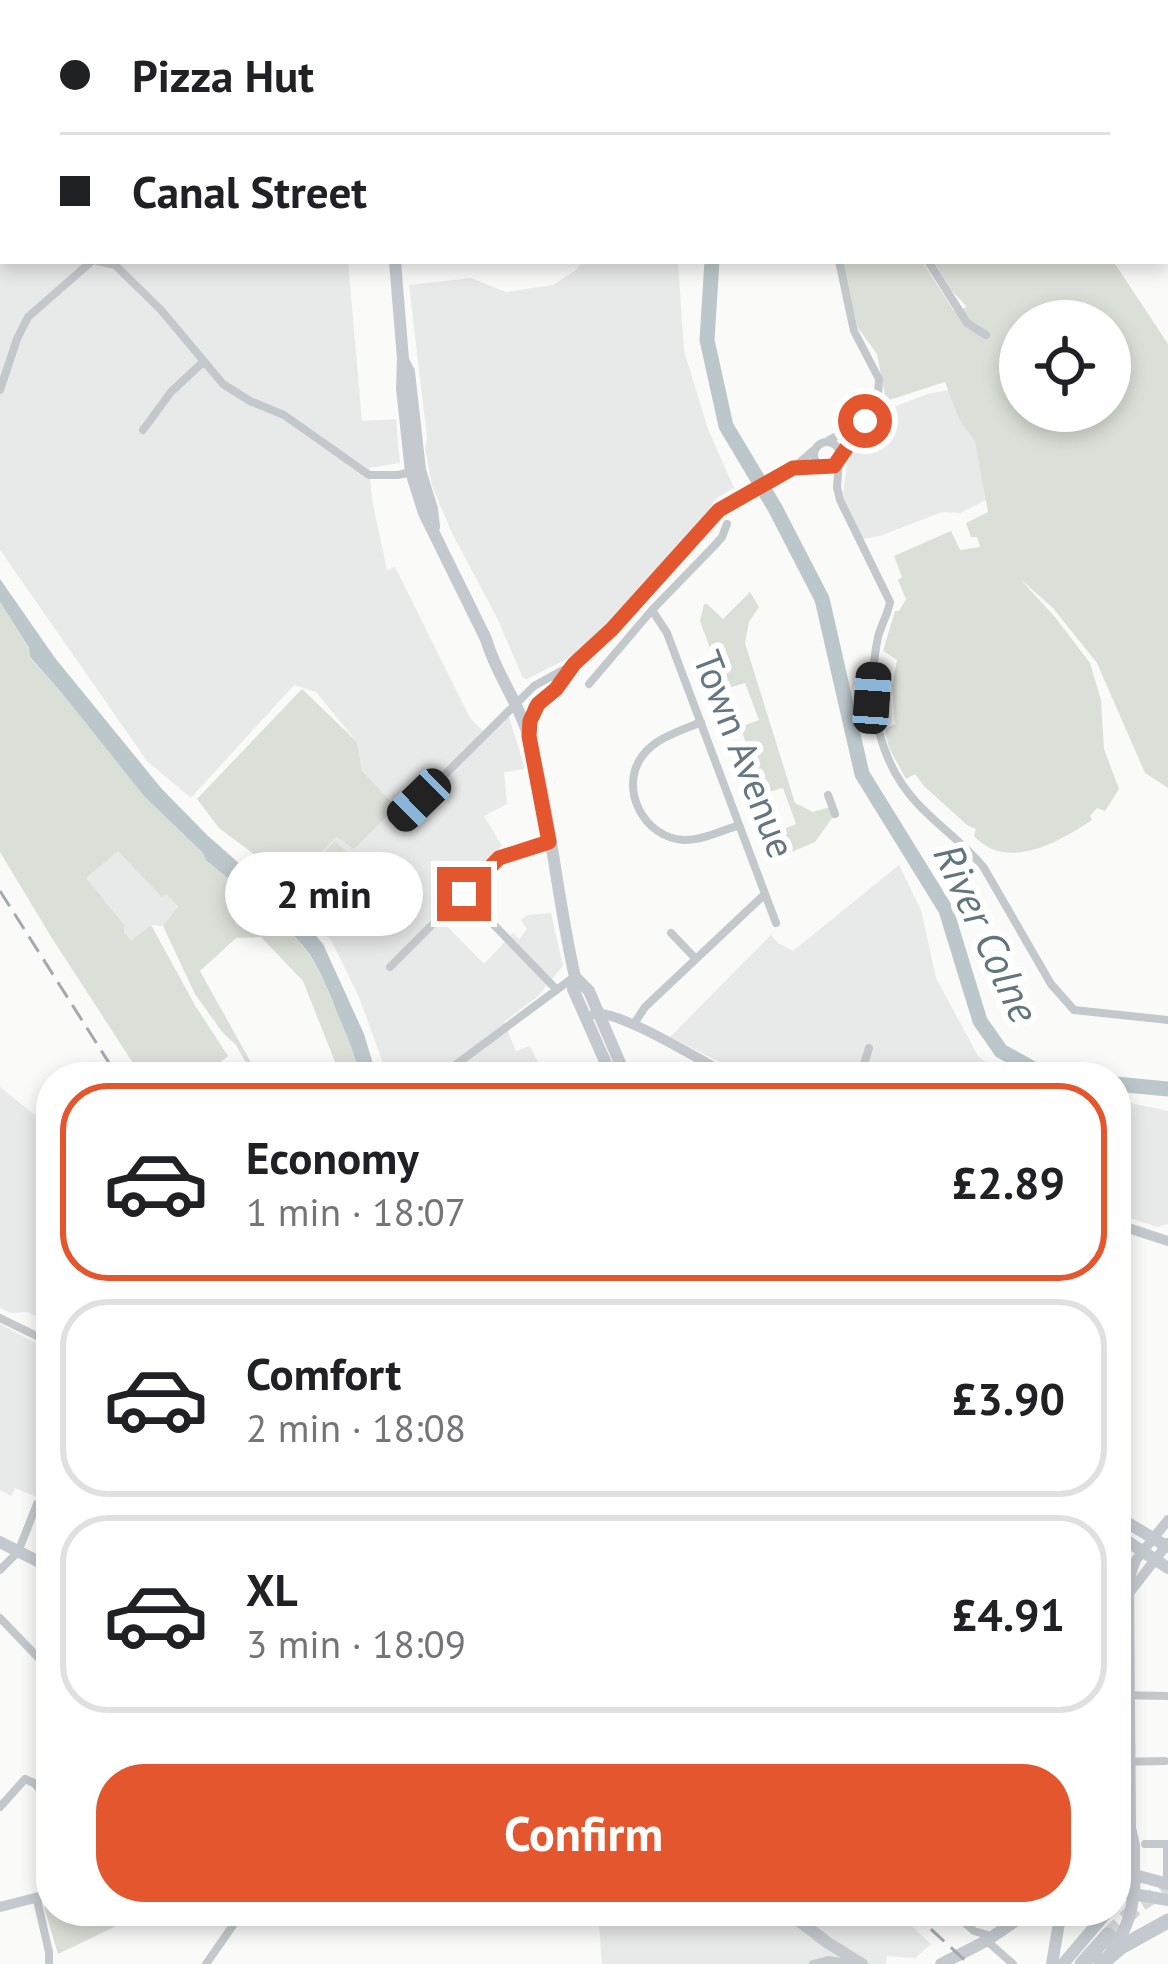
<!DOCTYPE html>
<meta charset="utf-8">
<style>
body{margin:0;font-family:"PT Sans",sans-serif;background:#f2f2f2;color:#202124;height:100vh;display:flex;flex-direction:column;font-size:45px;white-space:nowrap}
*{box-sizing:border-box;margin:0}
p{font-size:39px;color:#757577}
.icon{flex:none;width:66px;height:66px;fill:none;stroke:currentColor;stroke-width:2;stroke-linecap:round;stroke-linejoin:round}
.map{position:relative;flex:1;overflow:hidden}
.side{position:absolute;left:36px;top:1062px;width:1095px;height:864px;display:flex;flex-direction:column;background:#fff;border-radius:48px;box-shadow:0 6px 18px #0003}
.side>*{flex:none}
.hud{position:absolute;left:0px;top:0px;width:1170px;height:264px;box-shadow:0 6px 18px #0003;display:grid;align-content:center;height:264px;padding:0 60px;background:#fff}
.fabs{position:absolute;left:999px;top:300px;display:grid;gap:24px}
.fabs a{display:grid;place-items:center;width:132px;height:132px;border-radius:50%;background:#fff;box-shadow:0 6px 18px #0003;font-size:60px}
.end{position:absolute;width:54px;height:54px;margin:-27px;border:15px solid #e4572e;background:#fff;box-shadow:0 0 0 6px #fff}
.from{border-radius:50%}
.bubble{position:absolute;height:84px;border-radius:42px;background:#fff;box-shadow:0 6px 18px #0003;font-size:39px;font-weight:700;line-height:84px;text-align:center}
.car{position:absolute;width:36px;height:72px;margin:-36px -18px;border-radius:15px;box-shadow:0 0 9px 3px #0007;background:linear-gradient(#222 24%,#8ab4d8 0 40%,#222 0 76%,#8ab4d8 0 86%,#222 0)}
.hud b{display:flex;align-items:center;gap:42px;height:114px;font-size:45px}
.hud b+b{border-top:3px solid #e0e0e0}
.hud i{width:30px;height:30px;background:#202124}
ul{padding:21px 0 0;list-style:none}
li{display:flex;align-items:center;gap:36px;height:198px;margin:0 24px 18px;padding:0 36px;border:6px solid #e0e0e0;border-radius:48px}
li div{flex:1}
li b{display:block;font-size:45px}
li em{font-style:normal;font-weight:700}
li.current{border-color:#e4572e}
li>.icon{width:108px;height:108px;stroke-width:1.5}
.primary-button{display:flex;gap:24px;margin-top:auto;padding:24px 60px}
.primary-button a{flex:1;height:138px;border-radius:48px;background:#e4572e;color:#fff;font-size:48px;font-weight:700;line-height:138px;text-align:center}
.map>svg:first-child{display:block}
.built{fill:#e8e9e9}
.green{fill:#dadfd7;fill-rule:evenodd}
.water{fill:#bbc7cb}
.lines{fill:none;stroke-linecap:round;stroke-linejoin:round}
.river{stroke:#bbc7cb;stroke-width:15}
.highway-tunnel{stroke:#d5d9db;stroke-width:15;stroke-dasharray:15 8;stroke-linecap:butt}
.street{stroke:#c3c8cc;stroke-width:8}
.secondary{stroke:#c3c9ce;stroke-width:10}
.primary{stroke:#c3c9ce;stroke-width:12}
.highway{stroke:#c3c9ce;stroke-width:15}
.rail{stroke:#a2aab0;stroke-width:3;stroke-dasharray:18 9;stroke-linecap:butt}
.route{stroke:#e4572e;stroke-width:15}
.labels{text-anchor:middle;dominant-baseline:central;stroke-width:12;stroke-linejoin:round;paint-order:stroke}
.street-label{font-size:39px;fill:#657683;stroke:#fff}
.water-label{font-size:42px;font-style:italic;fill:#60757c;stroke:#fff}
</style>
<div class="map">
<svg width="1168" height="1964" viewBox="0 0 1168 1964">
<rect width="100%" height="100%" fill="#fafaf8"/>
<path class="built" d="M0,148H3V261H348L362,421L396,419L400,463L369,468L372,500L387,570L395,567L470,718L483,731L506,707L525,769L504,772L507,804L484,816L502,846L437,916L484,964L513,933L519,939L527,929L521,920L528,915L551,913L563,966L537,997L504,1022L516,1051L530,1046L545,1077H388L359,997L332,942L316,925L325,912L291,882L338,836L362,771L357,742L316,692L294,685L191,798L147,761L0,550Z
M583,261H678L684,351L708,429L734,488L715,499L708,512L593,640L565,660L527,679L523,678L497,618L452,533L432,486L425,448L427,438L409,285L471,278L506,292L553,285L576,270Z
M954,389L982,438L992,497L960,513L942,512L880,536L863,539L849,517L843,493L848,456L857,441L887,410L927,394Z
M119,850L161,896L166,894L178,908L163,926L151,925L133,940L124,932L85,877Z
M899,865L921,910L936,978L978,1056L1004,1077H749L670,1037L771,935L778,943L793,951Z
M0,1087L51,1128V1323L27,1312L11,1313L0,1308Z
M1116,1100L1168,1111V1224L1157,1227L1116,1213Z
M0,1324L51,1351V1507L44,1505L41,1499L15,1488L11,1496L0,1490Z
M598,1911H895L931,1944L915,1958L887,1956L886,1964H602Z"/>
<path class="green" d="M841,261H922L954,311L967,307L952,291L933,261H1113L1168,344V788L1145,773L1097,663L1053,608L1020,579L1055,617L1090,663L1101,700L1104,749L1119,789L1105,811L1097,808L1090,816L1092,820C1059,842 1007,872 974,836L976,829L967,825L924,786L915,774L906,779L889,748L884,729L895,724L892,686L897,660L883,651L895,611H899L906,599L898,580L902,577L894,556L951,531L960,550L980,547L977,537H971L966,523L988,512L975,441L959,419L945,382L886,401L877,354L858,328ZM1020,321H1110V411H1020Z
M750,592L759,607L749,622L745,643L795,803L813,812L833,806L835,814L815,842L787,854L779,831L796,824L783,788L765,793L740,727L759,720L745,683L725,689L700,621L704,604H707L723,619Z
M0,602L29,649L30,658L61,692L144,796L203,853L206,860C240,890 284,918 310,956C322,974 329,995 338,1015C347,1036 355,1054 360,1077H341L303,981L261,937L236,938L200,971L259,1077H254L236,1045L223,1033L195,994L163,926L178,907L166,894L162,897L118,851L86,878L124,925V932L132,940L151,925L196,1007L228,1056L218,1064L212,1077H142L50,935L0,852Z
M302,689L357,742L362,771L396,807L354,849L337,837L291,882L219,828L197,799Z
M335,841L368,872L332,910L300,879Z
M51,1904V1911H128L133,1918L58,1954L44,1907Z"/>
<path class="water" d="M0,579L55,658L161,788L207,835L301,918L323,944L364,1034L377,1077H360C355,1054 347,1036 338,1015C330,995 322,974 310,955C284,918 240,890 206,860L203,853L144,796L61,692L30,657L29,648L0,602Z"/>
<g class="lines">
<path class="river" d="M586,0L587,3
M712,261L707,340L726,426L775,508L822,599L862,774L946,910L980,1021L1001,1051L1048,1077
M1116,1084L1168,1089"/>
<path class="highway-tunnel" d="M1108,1935L1139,1905L1168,1887"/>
<path class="street" d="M785,0L786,3
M1024,0L1026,3
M448,3L460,0
M1167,256L1168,257
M97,261L115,265L161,310L223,384L250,401L284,415L369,475H398L411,472
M839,261L854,331L879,379L878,396L871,412L840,456
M928,261L967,323L986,335
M0,390L17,339L28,317L92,261
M143,430L171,392L203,362
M829,440L858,425
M814 455a13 13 0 1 1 26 0a13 13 0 1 1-26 0Z
M839,461L837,487L840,500L890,602C888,614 881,625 878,637C866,694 876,759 917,803C938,826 964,843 984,868L1051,984L1074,1010L1168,1020
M652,610L667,633L776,923
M589,684L652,610L715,545L722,537L727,524
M701,722C681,731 657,737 643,755C618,787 643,838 684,840C702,840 722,831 739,825
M828,795L835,814
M400,819L534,686L574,664L612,629L719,510L793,468L815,449
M464,894L556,989
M671,933L696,959
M390,967L499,858L549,842
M634,1024L645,1007L765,894
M439,1077L574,977
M860,1077L869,1048
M0,1318L51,1343
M0,1570L18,1552L37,1504
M0,1618L51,1671
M1116,1695L1168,1696
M1116,1762L1165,1761
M0,1807L25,1779L34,1783L51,1801
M1145,1844H1168
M1167,1883V1844
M37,1900L49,1952V1964
M952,1911L974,1931L991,1936
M987,1941L1013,1964
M206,1964L243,1911
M813,1964L828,1960L854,1964"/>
<path class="secondary" d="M594,1014C619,1009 704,1063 732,1077
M1116,1224L1168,1241
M1130,1592L1168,1543
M1135,1875V1845L1131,1828L1129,1580L1136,1560L1168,1520
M0,1907L51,1894"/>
<path class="primary" d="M354,0L355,3
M395,261L403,359L402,388L411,472L424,513L486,639C496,675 520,704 530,740C551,817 557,899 575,977L573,989L612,1077
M403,360L409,372L420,470L432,509L434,527
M529,730L534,707L556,689L574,664
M575,977L589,991L626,1077
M1116,1516L1168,1547
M1116,1534L1168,1568
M0,1542L51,1568
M1116,1854L1125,1845
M1116,1870L1168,1884
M1116,1891L1168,1900
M786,1911L828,1943L862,1964
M1111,1952C1129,1927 1134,1906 1135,1875
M941,1964L986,1941L1030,1911
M1052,1964L1061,1911
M1063,1964L1108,1911"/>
<path class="highway" d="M1082,1964L1108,1935
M1101,1964L1121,1947L1168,1921"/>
<path class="rail" d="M0,891L118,1077
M911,1911L969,1964"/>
</g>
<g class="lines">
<path class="route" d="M464,894L499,858L549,842L529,736L530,721L538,704L556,689L574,664L612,629L719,510L793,468L834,466L865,421"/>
</g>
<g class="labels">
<g class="street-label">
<text transform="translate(745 754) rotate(69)">Town Avenue</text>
</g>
<g class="water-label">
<text transform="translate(987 933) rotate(65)">River Colne</text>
</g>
</g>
</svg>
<div class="fabs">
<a><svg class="icon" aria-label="locate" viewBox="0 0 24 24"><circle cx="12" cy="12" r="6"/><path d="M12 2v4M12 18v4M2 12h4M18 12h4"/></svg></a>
</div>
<i class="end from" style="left:865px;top:421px"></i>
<i class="end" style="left:464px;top:894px"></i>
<div class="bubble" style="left:225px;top:852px;width:198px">2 min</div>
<i class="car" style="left:872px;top:698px;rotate:4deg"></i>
<i class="car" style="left:419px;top:800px;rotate:226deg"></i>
<div class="hud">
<b><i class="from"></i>Pizza Hut</b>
<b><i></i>Canal Street</b>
</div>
<section class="side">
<ul>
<li class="current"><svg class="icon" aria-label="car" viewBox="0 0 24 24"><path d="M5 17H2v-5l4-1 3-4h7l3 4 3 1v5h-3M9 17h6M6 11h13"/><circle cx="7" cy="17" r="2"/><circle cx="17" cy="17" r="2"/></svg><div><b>Economy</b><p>1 min · 18:07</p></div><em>£2.89</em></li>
<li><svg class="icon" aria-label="car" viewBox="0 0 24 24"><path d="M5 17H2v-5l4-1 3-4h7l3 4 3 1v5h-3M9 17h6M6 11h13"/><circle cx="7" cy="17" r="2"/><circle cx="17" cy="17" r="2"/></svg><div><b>Comfort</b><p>2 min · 18:08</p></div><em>£3.90</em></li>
<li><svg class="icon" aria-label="car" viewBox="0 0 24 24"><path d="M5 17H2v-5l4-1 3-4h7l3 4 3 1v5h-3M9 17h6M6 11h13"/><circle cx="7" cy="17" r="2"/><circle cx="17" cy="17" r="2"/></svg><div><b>XL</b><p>3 min · 18:09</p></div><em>£4.91</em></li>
</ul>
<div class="primary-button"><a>Confirm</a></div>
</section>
</div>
